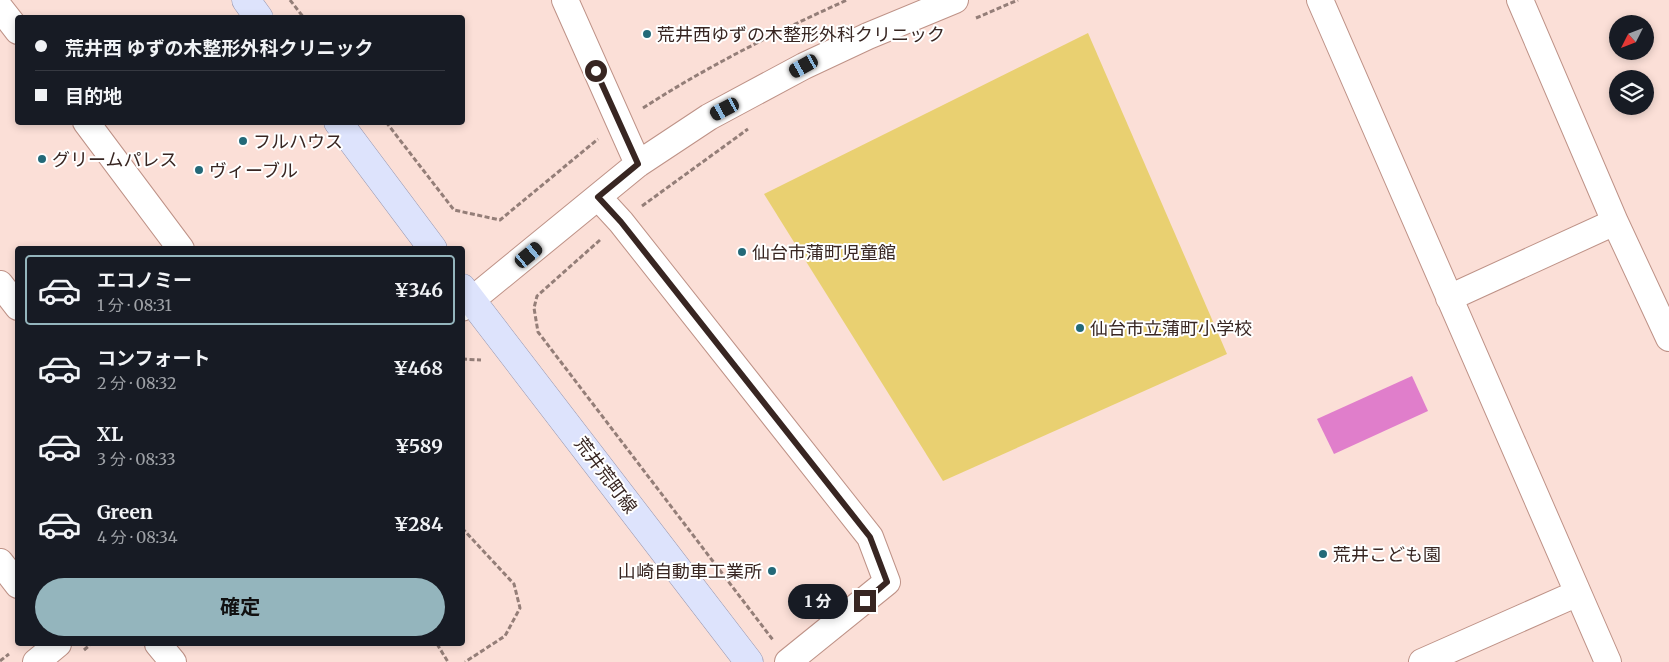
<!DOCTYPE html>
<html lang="ja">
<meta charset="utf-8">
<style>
body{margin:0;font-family:Merriweather,"Noto Sans JP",serif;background:#242831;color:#f1f3f6;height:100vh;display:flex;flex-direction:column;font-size:19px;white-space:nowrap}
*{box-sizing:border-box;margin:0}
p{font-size:16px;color:#9ea1a6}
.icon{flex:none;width:28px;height:28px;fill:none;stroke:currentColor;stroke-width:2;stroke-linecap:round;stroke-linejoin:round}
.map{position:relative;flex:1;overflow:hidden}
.panel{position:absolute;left:15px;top:246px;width:450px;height:400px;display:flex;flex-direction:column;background:#171b24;border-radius:5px;box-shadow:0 2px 8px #0003}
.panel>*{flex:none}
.banner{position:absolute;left:15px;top:15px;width:450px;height:110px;border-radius:5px;box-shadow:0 2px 8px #0003;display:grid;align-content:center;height:110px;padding:0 20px;background:#171b24}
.needle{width:32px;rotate:228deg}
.controls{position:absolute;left:1609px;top:15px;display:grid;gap:10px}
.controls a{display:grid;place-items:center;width:45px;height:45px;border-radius:50%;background:#171b24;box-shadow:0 2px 8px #0003;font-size:25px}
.end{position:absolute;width:22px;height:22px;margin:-11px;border:6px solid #382622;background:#fff;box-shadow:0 0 0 2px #fff}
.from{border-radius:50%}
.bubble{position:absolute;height:35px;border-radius:18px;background:#171b24;box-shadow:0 2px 8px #0003;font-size:16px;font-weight:700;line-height:35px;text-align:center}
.car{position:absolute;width:15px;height:30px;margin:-15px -8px;border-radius:6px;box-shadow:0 0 4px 1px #0007;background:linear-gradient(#222 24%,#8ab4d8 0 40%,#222 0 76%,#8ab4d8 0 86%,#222 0)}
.banner b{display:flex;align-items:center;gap:18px;height:48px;font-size:19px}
.banner b+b{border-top:1px solid #363941}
.banner i{width:12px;height:12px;background:#f1f3f6}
ul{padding:9px 0 0;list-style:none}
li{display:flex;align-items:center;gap:15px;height:70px;margin:0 10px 8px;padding:0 10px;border:2px solid transparent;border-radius:5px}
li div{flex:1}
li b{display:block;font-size:19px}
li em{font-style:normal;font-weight:700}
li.on{border-color:#94b5bd}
li>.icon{width:45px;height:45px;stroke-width:1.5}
.primary-button{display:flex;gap:10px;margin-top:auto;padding:10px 20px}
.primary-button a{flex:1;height:58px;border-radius:30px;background:#94b5bd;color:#111;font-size:20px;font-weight:700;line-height:58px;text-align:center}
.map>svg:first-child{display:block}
.green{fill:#e9d071}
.water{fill:#e07ecb}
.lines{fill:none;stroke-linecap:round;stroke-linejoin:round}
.minor-casing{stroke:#be9287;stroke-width:28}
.major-casing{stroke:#9595ae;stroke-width:29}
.path{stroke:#947e78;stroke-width:3;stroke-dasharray:5 2.5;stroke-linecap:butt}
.minor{stroke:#fff;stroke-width:26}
.major{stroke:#dde3fc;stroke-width:28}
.route{stroke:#382622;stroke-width:6}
.poi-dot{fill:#236978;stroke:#fff;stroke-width:2}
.labels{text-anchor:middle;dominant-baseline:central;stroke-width:4;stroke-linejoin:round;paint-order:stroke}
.poi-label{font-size:18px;fill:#382622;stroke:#fff;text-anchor:start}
.street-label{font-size:18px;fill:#382622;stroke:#fff}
</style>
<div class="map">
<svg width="1669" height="662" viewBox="0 0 1669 662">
<rect width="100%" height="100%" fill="#fbdfd7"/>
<path class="green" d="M1088,33L1227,354L943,481L764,194Z"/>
<path class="water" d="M1412,376L1428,411L1334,454L1317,419Z"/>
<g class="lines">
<defs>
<path id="minor" d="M565,0L638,164
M1320,0L1608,662
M1520,0L1615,222L1669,338
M0,8L18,31
M86,122L181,249
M598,197L621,222L870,537L887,582L788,662
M0,284L18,307
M1449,298L1615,222
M462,308L638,164L709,117L804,66L868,36L955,0
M0,562L18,585
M158,644L173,662
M36,662L58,644
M1422,662L1578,593"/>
<path id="major" d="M246,0L259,18
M338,122L433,249
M462,288L749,662"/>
</defs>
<use href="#minor" class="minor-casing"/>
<use href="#major" class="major-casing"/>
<path class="path" d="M290,0L304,18
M976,18L1018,0
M643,108C708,66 776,32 847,0
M386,122L454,210L500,220L598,139
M642,206L748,129
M600,240L537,296L534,308L538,332L773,640
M462,359L481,360
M462,528L514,584L520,608L505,636L465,662
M437,644L448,662
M84,650L91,644
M0,661L9,654"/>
<use href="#minor" class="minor"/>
<use href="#major" class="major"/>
</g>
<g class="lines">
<path class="route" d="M596,71L638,164L598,197L621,222L870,537L887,582L865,601"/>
</g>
<g class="poi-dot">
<circle cx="647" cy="34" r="5"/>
<circle cx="243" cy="141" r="5"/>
<circle cx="42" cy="159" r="5"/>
<circle cx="199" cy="170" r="5"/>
<circle cx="742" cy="252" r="5"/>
<circle cx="1080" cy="328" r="5"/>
<circle cx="1323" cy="554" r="5"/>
<circle cx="772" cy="571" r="5"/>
</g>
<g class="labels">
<g class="poi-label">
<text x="657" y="34">荒井西ゆずの木整形外科クリニック</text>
<text x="253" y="141">フルハウス</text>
<text x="52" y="159">グリームパレス</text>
<text x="209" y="170">ヴィーブル</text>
<text x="752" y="252">仙台市蒲町児童館</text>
<text x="1090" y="328">仙台市立蒲町小学校</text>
<text x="1333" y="554">荒井こども園</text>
<text x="762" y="571" text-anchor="end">山崎自動車工業所</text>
</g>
<g class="street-label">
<text transform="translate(606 475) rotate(53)">荒井荒町線</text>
</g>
</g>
</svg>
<div class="controls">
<a><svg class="needle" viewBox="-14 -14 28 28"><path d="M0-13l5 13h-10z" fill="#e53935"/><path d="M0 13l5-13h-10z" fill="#9ea1a6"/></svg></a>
<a><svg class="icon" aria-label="layers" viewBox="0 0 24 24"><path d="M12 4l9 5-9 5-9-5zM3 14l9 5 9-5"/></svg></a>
</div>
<i class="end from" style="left:596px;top:71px"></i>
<i class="end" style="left:865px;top:601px"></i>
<div class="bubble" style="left:788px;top:584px;width:60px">1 分</div>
<i class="car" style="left:804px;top:66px;rotate:241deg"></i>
<i class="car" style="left:725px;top:109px;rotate:242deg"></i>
<i class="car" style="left:529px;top:255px;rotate:50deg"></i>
<div class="banner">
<b><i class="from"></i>荒井西 ゆずの木整形外科クリニック</b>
<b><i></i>目的地</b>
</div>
<section class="panel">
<ul>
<li class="on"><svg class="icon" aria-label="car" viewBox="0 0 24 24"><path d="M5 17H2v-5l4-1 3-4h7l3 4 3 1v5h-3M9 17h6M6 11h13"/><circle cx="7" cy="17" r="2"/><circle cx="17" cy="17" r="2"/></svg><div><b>エコノミー</b><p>1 分 · 08:31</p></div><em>¥346</em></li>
<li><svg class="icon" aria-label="car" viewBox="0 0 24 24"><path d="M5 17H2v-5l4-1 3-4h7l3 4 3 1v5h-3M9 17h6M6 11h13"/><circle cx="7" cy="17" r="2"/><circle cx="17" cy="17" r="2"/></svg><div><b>コンフォート</b><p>2 分 · 08:32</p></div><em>¥468</em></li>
<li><svg class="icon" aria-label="car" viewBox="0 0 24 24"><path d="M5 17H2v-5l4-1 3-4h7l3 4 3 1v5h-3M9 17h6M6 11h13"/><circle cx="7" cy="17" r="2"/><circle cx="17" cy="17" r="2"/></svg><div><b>XL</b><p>3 分 · 08:33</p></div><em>¥589</em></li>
<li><svg class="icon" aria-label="car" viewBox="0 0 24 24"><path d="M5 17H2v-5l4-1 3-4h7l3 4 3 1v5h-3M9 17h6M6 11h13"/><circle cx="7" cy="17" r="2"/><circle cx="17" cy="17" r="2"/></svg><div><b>Green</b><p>4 分 · 08:34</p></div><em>¥284</em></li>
</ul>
<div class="primary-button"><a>確定</a></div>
</section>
</div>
